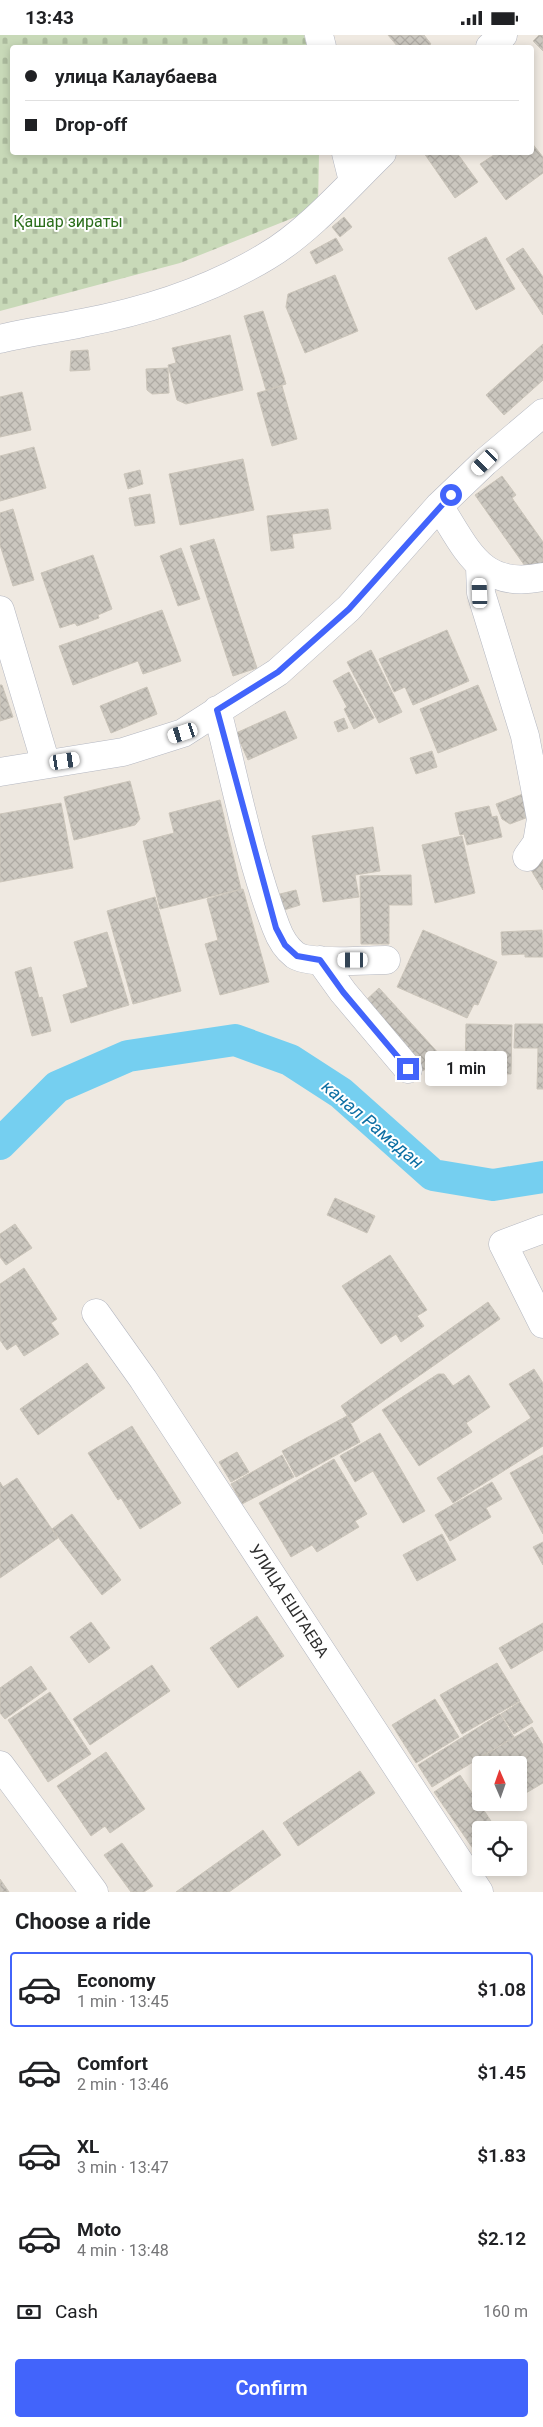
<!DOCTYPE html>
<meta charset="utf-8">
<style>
body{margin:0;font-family:Roboto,sans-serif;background:#f6f6f6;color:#202124;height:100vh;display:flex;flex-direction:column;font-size:19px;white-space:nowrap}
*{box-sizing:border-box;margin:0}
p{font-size:16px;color:#757577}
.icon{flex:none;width:28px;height:28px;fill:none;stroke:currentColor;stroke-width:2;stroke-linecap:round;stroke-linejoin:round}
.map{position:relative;height:1857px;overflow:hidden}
.side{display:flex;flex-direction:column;background:#fff;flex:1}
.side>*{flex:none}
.banner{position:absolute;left:10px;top:10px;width:524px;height:110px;border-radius:5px;box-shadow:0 2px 8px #0003;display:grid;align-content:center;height:110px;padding:0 15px;background:#fff}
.needle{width:32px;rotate:358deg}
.tools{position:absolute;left:472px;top:1721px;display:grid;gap:10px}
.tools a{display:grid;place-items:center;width:55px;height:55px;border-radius:5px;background:#fff;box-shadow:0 2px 8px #0003;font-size:25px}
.end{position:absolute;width:22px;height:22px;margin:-11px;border:6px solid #4264fb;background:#fff;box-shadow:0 0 0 2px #fff}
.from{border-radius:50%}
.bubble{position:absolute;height:35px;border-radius:5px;background:#fff;box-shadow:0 2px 8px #0003;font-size:16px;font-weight:600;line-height:35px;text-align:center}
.car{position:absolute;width:15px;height:30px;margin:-15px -8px;border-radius:6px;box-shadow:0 0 4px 1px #0007;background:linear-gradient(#fff 24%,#345 0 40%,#fff 0 76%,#345 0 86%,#fff 0)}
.banner b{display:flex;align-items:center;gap:18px;height:48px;font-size:19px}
.banner b+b{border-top:1px solid #e0e0e0}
.banner i{width:12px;height:12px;background:#202124}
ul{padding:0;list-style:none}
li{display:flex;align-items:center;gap:15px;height:75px;margin:0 10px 8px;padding:0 5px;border:2px solid transparent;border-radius:5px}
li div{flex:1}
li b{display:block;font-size:19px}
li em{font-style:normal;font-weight:600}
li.on{border-color:#4264fb}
li>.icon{width:45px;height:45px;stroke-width:1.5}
h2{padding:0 15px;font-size:22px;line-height:60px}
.pay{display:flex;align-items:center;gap:12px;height:55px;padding:0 15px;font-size:19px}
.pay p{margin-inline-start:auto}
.cta{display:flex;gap:10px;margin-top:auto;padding:10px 15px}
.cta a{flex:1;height:58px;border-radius:5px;background:#4264fb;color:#fff;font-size:20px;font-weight:600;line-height:58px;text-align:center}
.status{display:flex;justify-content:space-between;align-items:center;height:35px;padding:0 25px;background:#fff;direction:ltr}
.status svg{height:14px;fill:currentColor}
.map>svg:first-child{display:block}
.cemetery{fill:url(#cemetery-stones)}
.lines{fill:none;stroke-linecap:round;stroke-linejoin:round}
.canal{stroke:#75cff0;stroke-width:32}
.building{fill:url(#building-cross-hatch);stroke:#cbc5ba}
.street-casing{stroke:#b4b7c1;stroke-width:29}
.street{stroke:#fff;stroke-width:28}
.route{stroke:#4264fb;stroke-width:6}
.labels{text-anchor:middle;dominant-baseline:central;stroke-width:4;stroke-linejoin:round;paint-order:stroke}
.park-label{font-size:16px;fill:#2c6e1b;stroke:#fff}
.street-label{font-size:16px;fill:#2e2e2e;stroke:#fff}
.water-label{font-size:18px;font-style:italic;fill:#0d6fa3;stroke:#fff}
</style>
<div class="status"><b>13:43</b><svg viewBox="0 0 49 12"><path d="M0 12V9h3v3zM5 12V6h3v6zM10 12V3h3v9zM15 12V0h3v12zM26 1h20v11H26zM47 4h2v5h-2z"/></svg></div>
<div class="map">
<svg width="543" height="1857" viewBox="0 0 543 1857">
<defs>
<pattern id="cemetery-stones" width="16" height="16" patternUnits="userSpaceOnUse" patternTransform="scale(1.25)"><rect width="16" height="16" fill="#c8d9b8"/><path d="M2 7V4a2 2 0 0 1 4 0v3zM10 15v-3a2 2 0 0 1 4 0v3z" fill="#acbb9e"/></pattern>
<pattern id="building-cross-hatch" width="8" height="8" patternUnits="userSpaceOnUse" patternTransform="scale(1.25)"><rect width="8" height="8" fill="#cbc7bf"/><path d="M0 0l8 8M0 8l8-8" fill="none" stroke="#afaba4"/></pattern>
</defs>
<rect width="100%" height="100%" fill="#efe9e1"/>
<path class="cemetery" d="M0,0H304L307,12H12V118H319L318,173L180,228L0,276Z"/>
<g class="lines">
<path class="canal" d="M0,1109L57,1052L128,1021L235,1005L290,1025L341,1058L433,1140L493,1150L543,1142"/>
</g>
<path class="building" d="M388,0H424L431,9L426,12H398Z
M539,0H543V16L533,6Z
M531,107L543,122V138L506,165L480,129L497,118H531Z
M424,118H457L478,147L455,163Z
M344,182L352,192L340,202L332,192Z
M486,202L515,254L476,275L448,223Z
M336,203L343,215L316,229L310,217Z
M523,213L543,242V280L506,224Z
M335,240L358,296L305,318L286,272L288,259Z
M263,276L286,349L266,355L244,281Z
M230,300L243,355L186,369L177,365L168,330L176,328L172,313Z
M543,309V345L504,380L486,360Z
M88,315L90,335L70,336L71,316Z
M168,333L169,358L152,359L147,355L146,334Z
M282,351L297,404L272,411L257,358Z
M22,357L31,395L0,402V362Z
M34,412L46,453L0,466V421Z
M243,424L254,475L180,490L169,439Z
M140,435L143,449L128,454L124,439Z
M502,441L516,460L512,463L543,507V533L532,541L475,460Z
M150,459L155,488L135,491L129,463Z
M13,474L34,545L13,551L0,510V478Z
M328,474L331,494L292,499L294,513L271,516L267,481Z
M214,504L257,633L233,641L190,511Z
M181,513L200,564L178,571L160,521Z
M93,520L112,574L98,580L99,583L77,591L75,588L60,593L41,538Z
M162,575L181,626L143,639L138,626L73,650L59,611Z
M447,595L469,646L413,670L405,652L394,657L379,624Z
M371,615L402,677L379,688L347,627Z
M349,637L374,683L354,694L344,674L347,672L333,646Z
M0,650H2L13,682L0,686Z
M478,650L497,695L438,718L420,674Z
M147,652L157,679L111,698L100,671Z
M285,676L297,703L248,725L236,698Z
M344,683L348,693L338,697L334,687Z
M432,716L437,732L416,739L410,723Z
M130,746L140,784L135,790L74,805L64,762Z
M523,759L531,781L510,789L502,784L496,769Z
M220,765L241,854L160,874L143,806L174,798L169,778Z
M61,768L73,833L0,847V779Z
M489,771L492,782L497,781L502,802L467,810L464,799L460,800L455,778Z
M373,792L380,836L355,840L359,862L323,867L312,801Z
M462,801L475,858L435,868L422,810Z
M543,821V855L528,830Z
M411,840L412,870H389V909H361L360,841Z
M243,854L269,947L220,960L205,909L218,905L207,864Z
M296,855L300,870L284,875L280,859Z
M155,862L181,956L133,969L107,876Z
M423,895L497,927L478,970L474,969L467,983L397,952Z
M542,895L543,922H525V919L502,920L501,897Z
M107,897L129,970L71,988L63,960L88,952L74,907Z
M31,932L39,963L42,962L51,996L32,1001L15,937Z
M379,953L441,1021L423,1036L362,969Z
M466,989L512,990L511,1039L465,1038Z
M515,989H543V1054H537L538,1013H514Z
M335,1163L375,1181L367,1198L327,1180Z
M15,1189L32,1213L6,1230L0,1222V1199Z
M390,1220L427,1275L417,1281L424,1291L401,1307L396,1299L381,1309L342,1251Z
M24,1233L57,1284L51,1288L59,1299L24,1321L16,1309L7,1315L0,1305V1249Z
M488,1267L500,1284L352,1388L341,1371Z
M87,1328L105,1353L38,1400L20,1374Z
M534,1334L543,1348V1411L453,1468L437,1443L531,1383L509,1349Z
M438,1339H444L453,1351L469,1340L490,1372L466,1388L472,1397L419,1431L382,1375Z
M347,1381L360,1407L296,1442L282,1416Z
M132,1391L181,1468L140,1494L121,1463L118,1465L88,1418Z
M380,1398L425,1476L403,1488L373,1436L355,1447L340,1421Z
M237,1417L249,1437L231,1447L219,1427Z
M282,1420L294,1442L242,1469L231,1449Z
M543,1420V1499L510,1438Z
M334,1424L367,1479L355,1486L359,1492L317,1517L312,1510L291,1522L259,1468Z
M17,1443L58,1503L0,1543V1447L3,1452Z
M492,1447L502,1464L486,1473L491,1482L450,1506L435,1480Z
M72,1479L121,1545L102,1560L52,1494Z
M442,1499L456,1525L417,1546L403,1520Z
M543,1507V1530L533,1512Z
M257,1581L284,1621L238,1653L210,1613Z
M91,1587L110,1613L89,1628L70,1602Z
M543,1588V1615L511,1634L499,1613Z
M497,1628L520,1666L462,1699L440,1660Z
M152,1630L170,1656L90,1710L73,1684Z
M31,1631L47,1654L5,1684L0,1678V1653Z
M50,1657L91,1719L48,1747L8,1685Z
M435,1664L459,1702L416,1728L392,1690Z
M520,1667L533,1687L514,1699L501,1679Z
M500,1679L514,1702L432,1752L418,1730Z
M532,1692L543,1710V1748L519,1762V1730H481V1734L476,1725Z
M106,1717L145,1774L110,1798L105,1791L91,1801L57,1751Z
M360,1736L375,1758L298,1811L283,1788Z
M460,1740L497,1795H481V1810L474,1815L434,1757Z
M263,1795L281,1820L229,1857H176Z
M122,1808L153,1851L144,1857H131L104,1820Z
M0,1844L9,1857H0Z"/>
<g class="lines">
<defs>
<path id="street" d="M319,0L322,12
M490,12L503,0
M346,118L353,146
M0,304C27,297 55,294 82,288C146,276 211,255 267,221C308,197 348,151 382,118
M439,471C468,516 481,555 543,542
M480,532L481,558L525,701L541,784L537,808L527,822
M0,575L46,729
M217,675C235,746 250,824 276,892C280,903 286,913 295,920C310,930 367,925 386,925
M0,737L123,717L183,698L278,637L349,573L439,471L485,427L543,378
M320,925L343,957L408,1034
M543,1194L503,1209L543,1289
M96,1278L143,1344L479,1857
M0,1730L94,1857"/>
</defs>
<use href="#street" class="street-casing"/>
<use href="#street" class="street"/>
</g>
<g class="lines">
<path class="route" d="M408,1034L343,957L320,925L297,921L285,910L276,893L217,675L278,637L349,574L451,460"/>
</g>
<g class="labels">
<g class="park-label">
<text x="68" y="186">Қашар зираты</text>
</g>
<g class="street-label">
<text transform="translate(289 1566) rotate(57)">УЛИЦА ЕШТАЕВА</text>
</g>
<g class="water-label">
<text transform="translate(373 1089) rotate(40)">канал Рамадан</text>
</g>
</g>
</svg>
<div class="tools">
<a><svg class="needle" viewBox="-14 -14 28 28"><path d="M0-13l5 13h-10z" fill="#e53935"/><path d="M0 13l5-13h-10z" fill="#757577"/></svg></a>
<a><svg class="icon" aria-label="locate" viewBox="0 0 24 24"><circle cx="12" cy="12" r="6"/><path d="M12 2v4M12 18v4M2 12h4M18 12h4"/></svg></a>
</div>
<i class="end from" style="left:451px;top:460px"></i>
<i class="end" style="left:408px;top:1034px"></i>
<div class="bubble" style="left:425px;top:1016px;width:82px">1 min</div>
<i class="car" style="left:485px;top:427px;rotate:226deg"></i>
<i class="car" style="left:480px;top:558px;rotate:358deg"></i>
<i class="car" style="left:183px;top:698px;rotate:252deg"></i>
<i class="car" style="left:65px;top:726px;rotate:81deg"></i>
<i class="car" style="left:353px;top:925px;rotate:270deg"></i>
<div class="banner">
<b><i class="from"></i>улица Калаубаева</b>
<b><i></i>Drop-off</b>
</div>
</div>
<section class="side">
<h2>Choose a ride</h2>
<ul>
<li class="on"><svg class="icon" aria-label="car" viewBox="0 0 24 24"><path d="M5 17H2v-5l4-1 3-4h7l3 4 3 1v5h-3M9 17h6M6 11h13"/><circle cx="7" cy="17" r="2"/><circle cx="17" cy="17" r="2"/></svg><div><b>Economy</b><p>1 min · 13:45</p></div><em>$1.08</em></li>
<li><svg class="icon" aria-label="car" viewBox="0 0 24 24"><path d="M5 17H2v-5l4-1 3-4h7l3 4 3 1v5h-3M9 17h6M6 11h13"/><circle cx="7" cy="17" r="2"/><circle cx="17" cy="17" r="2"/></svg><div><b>Comfort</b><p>2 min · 13:46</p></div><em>$1.45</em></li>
<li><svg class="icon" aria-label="car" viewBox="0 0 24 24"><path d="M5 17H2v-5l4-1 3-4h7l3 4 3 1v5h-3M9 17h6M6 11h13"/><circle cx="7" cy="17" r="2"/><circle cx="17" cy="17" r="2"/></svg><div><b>XL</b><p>3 min · 13:47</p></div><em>$1.83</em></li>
<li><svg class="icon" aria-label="car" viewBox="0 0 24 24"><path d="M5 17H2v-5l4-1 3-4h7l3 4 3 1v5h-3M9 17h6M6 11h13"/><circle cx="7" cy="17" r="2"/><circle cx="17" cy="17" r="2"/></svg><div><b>Moto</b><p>4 min · 13:48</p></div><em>$2.12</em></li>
</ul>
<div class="pay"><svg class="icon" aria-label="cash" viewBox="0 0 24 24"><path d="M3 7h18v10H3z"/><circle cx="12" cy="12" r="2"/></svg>Cash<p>160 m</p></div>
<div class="cta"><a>Confirm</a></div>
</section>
